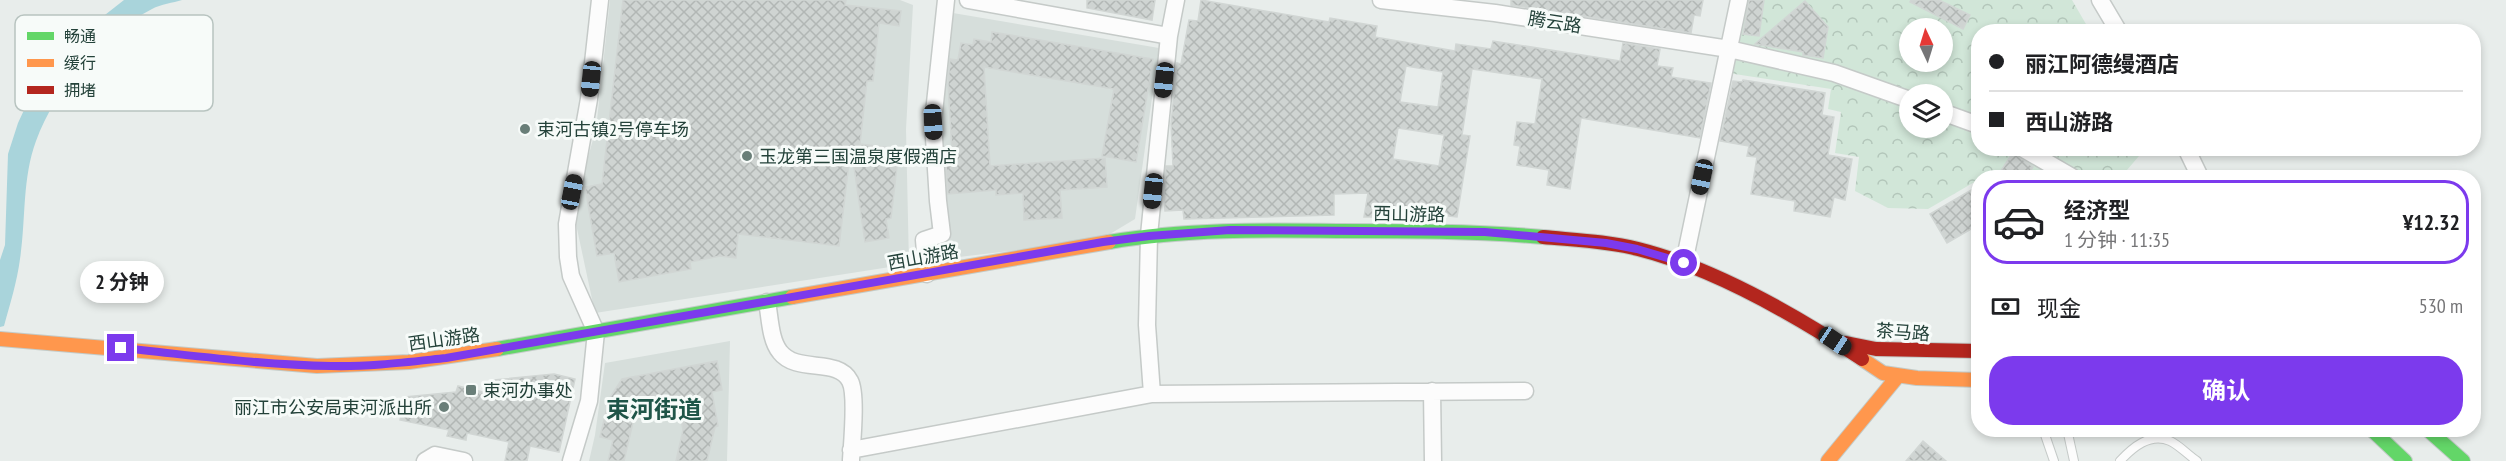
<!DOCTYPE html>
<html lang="zh">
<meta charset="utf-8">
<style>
body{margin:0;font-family:"PT Sans Narrow","Noto Sans SC",sans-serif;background:#f2f2f2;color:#202124;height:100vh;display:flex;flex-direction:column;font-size:22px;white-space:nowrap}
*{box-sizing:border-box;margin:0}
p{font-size:20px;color:#757577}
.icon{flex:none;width:33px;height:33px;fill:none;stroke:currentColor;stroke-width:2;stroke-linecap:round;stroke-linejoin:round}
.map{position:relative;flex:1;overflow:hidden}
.details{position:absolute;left:1971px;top:170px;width:510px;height:267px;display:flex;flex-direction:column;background:#fff;border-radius:24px;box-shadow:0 3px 9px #0003}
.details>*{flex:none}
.top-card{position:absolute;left:1971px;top:24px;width:510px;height:132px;border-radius:24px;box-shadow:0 3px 9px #0003;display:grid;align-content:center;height:132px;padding:0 18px;background:#fff}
.needle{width:39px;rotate:356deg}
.tools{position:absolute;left:1899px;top:18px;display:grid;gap:12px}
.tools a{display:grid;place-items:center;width:54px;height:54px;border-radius:50%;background:#fff;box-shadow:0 3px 9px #0003;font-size:30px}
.end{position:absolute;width:27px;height:27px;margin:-14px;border:8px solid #7c3aed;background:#fff;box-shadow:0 0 0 3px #fff}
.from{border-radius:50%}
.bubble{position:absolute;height:42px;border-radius:21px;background:#fff;box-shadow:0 3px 9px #0003;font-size:20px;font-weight:700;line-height:42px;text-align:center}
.car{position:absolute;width:18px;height:36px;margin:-18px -9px;border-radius:8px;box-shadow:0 0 4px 2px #0007;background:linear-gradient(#222 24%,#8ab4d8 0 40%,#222 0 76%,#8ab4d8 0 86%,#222 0)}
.top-card b{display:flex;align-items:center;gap:21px;height:57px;font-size:22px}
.top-card b+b{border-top:2px solid #e0e0e0}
.top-card i{width:15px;height:15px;background:#202124}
ul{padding:10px 0 0;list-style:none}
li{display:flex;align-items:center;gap:18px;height:84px;margin:0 12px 9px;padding:0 6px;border:3px solid transparent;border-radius:24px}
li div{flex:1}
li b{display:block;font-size:22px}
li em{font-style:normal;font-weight:700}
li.current{border-color:#7c3aed}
li>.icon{width:54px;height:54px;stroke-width:1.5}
.pay{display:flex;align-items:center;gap:15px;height:66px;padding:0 18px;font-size:22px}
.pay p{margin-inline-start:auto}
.action{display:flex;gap:12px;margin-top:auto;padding:12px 18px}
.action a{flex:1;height:69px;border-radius:24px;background:#7c3aed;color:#fff;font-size:24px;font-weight:700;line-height:69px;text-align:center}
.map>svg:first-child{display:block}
.built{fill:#d6dedb}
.park{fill:url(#park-crowns);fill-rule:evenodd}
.water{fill:#a9d4db}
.building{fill:url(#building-cross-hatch);stroke:#d1d6d4;stroke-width:1.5;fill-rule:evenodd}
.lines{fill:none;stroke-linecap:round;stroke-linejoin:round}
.lane-casing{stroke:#c5cac8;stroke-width:10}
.street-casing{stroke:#c5cac8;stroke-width:19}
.fast-casing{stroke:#c3cbc8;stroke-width:16}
.slow-casing{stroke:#c3cbc8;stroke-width:16}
.jam-casing{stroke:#c3cbc8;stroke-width:16}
.lane{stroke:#fcfcfc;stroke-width:8}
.street{stroke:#fcfcfc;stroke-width:16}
.fast{stroke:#63d668;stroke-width:14}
.slow{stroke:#ff974d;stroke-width:14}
.jam{stroke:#b3261e;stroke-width:14}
.route{stroke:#7c3aed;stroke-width:8}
.poi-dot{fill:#697e78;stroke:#f7fbf9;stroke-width:2}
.labels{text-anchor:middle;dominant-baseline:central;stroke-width:6;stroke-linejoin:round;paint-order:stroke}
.street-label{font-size:18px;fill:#24423a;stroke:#f7fbf9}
.poi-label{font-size:18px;fill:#24423a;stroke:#f7fbf9;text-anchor:start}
.district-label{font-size:24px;font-weight:bold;fill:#1f5548;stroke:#f7fbf9}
.key{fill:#f7fbf9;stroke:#b8c4c0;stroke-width:1.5}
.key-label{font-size:16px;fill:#24423a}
</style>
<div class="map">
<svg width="2506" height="461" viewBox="0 0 2506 461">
<defs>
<pattern id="park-crowns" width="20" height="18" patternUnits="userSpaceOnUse" patternTransform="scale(1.5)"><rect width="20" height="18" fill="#d1e6d8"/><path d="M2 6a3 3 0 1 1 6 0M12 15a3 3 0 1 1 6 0" fill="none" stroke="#b3c6ba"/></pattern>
<pattern id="building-cross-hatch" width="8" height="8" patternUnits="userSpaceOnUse" patternTransform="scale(1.5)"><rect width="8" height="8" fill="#cfd4d2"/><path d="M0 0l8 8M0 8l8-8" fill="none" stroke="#b2b7b5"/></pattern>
</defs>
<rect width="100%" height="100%" fill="#e8edeb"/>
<path class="built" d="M610,0H900L913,5L906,129L909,264L595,313L576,224L581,182L596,129Z
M947,12L1159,48L1135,219L1100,240L934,260L925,138L935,34Z
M730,341L727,461H589L595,435L605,363Z"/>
<path class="park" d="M1739,0H2072L2090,31L1978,32V148L2145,149L2121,177H2000L1994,171L1978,177V180L1928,209L1888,208L1855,191L1859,157L1835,153L1841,112L1828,109L1831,89L1728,73ZM1910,28H1942V62H1910ZM1910,94H1942V128H1910Z"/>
<path class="water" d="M124,0H182C173,3 161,4 152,9C101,36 56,87 36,141C22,179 26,220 20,259C17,282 10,304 4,326L0,327V260L5,245L8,154L18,123L32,93L82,33Z"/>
<path class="building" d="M623,0H846L845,5L901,11L899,26L879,23L873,81H867L860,144L899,149L891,218L886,219L889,238L865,242L852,154L850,155L839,246L738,234L736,258L720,256L690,262L691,269L619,282L614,253L597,256L585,187L602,184Z
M1087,0H1155L1152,20L1087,8Z
M1201,0L1329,22L1330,18L1377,26L1375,37L1455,51L1456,44L1491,49L1493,41L1620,61L1623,43L1660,49L1657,66L1673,68L1671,77L1711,83L1700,138L1581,118L1570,189L1547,185L1549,170L1517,165L1520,146L1514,145L1517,122L1535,124L1542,79L1472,69L1462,135L1470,136L1457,217L1386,209L1384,217H1364L1368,193L1334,194V215L1184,219L1183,210L1165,211L1164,193L1166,166H1173L1171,124L1177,63L1181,64L1189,20L1198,21ZM1406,66L1443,72L1438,107L1400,102ZM1398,128L1444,135L1439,166L1393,159Z
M1511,0H1703L1700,16L1694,15L1691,33L1511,5Z
M1749,0H1764L1759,36L1743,34Z
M1911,0H1939L1970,15L1963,29L1910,2Z
M1805,1L1828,27L1823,58L1803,55V52L1755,44Z
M992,32L1153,59L1136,162L1102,156L1114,89L984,67L990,166L1105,158L1107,187L1060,190L1062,218L1024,220L1023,193L996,195V190L948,194L945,151H952L948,84L950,59L958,60L961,43L973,45L974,39L991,42Z
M1743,80L1825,93L1822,115L1834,117L1828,155L1852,159L1845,200L1834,197L1830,217L1794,211L1795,201L1751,194L1757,157L1747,156L1749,146L1720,141L1733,81L1742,82Z
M2013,152L2033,167L2026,177H1997Z
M1978,186V225L1947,243L1930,214Z
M717,361L722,390L712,392L718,426L715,427L707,461H676L683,430L677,398L637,405L624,461H608L613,440L600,437L609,399L622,379Z
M554,374L575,379L559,452L530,446L527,461H505L509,442L467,433L466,440L447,436L449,430L400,420L405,397L456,392L458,386L491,394L494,380Z
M1923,441L1946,461H1906Z"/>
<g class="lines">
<defs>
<path id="lane" d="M2043,429L2054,461
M2067,429L2074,461
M2120,461C2132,448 2150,432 2170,441C2179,445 2188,455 2197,461"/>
<path id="street" d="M968,0L1169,36
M1381,0L1495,13L1729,49L1834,73L1910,100
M2100,0L2119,32
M1942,112L1978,125
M2022,148L2072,177
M2186,148L2200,177
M1684,263L1739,0
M927,274L924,240L942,234L938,201L933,122L946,0
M767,302C770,317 770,340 780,352C797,374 838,357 850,381C857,394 852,443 851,460
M1432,391L1433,461
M1152,394L1147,325L1149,235L1169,36L1176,0
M851,450L1152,394L1525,391
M425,461L435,455L464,461
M571,461L589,401L596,332L571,276L568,257L567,224L589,99L600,0"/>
<path id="fast" d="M1109,242C1185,229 1261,230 1337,231C1406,231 1474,231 1543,237
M497,349L792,297
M2371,429L2405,461
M2427,429L2463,461"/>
<path id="slow" d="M792,297L1109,242
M0,339L317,366L409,362L497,349
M1862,359L1883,373L1917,378L1978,380
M1828,461L1898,376"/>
<path id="jam" d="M1543,237C1574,240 1607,241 1638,249C1714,268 1797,316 1862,359
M1846,343L1876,349L1978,351"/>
</defs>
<use href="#lane" class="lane-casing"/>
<use href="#street" class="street-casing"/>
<use href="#fast" class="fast-casing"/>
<use href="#slow" class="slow-casing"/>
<use href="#jam" class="jam-casing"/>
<use href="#lane" class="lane"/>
<use href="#street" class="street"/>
<use href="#fast" class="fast"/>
<use href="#slow" class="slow"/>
<use href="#jam" class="jam"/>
</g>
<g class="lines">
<path class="route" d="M121,348C191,355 261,365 331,366C369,367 408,362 446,358L1103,242L1149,236L1230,230L1485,232L1606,243L1637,249L1684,263"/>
</g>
<g class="poi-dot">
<circle cx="525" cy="129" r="6"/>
<circle cx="747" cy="156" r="6"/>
<rect x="465" y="384" width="12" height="12" rx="3"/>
<circle cx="444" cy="407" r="6"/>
</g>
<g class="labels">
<g class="street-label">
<text transform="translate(1555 22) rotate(9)">腾云路</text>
<text transform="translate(1409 214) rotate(1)">西山游路</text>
<text transform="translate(923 257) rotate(-10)">西山游路</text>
<text transform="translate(1903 332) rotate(4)">茶马路</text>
<text transform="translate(444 339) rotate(-8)">西山游路</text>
</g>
<g class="poi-label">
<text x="537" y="129">束河古镇2号停车场</text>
<text x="759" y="156">玉龙第三国温泉度假酒店</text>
<text x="483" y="390">束河办事处</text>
<text x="432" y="407" text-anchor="end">丽江市公安局束河派出所</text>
</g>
<g class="district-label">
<text x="654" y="409">束河街道</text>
</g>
</g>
<rect x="15" y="15" width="198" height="96" rx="9" class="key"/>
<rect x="27" y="32" width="27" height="8" fill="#63d668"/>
<rect x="27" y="59" width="27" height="8" fill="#ff974d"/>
<rect x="27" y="86" width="27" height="8" fill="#b3261e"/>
<g class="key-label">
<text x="64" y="42">畅通</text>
<text x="64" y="69">缓行</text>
<text x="64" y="96">拥堵</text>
</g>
</svg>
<div class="tools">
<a><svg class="needle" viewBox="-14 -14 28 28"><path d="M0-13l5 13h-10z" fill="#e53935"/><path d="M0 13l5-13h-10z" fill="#757577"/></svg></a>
<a><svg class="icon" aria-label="layers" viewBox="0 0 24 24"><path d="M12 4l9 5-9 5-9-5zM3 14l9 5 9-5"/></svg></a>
</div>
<i class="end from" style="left:1684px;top:263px"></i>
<i class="end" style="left:121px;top:348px"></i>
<div class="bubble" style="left:80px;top:261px;width:84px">2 分钟</div>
<i class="car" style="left:591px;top:79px;rotate:186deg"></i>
<i class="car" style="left:1164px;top:80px;rotate:186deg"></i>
<i class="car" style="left:933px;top:122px;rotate:177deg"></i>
<i class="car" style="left:1702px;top:177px;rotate:192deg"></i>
<i class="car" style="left:1153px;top:191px;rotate:186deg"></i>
<i class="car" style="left:572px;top:192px;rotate:11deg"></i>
<i class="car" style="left:1835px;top:341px;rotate:124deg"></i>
<div class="top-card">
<b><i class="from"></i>丽江阿德缦酒店</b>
<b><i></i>西山游路</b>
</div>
<section class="details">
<ul>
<li class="current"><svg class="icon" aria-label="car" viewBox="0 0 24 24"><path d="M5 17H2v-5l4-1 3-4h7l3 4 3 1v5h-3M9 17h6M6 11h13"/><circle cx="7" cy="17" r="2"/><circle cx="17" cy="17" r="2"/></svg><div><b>经济型</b><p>1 分钟 · 11:35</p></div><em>¥12.32</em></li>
</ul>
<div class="pay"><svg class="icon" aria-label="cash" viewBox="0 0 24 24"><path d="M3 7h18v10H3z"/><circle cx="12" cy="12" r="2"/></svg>现金<p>530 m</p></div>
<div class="action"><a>确认</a></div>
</section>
</div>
